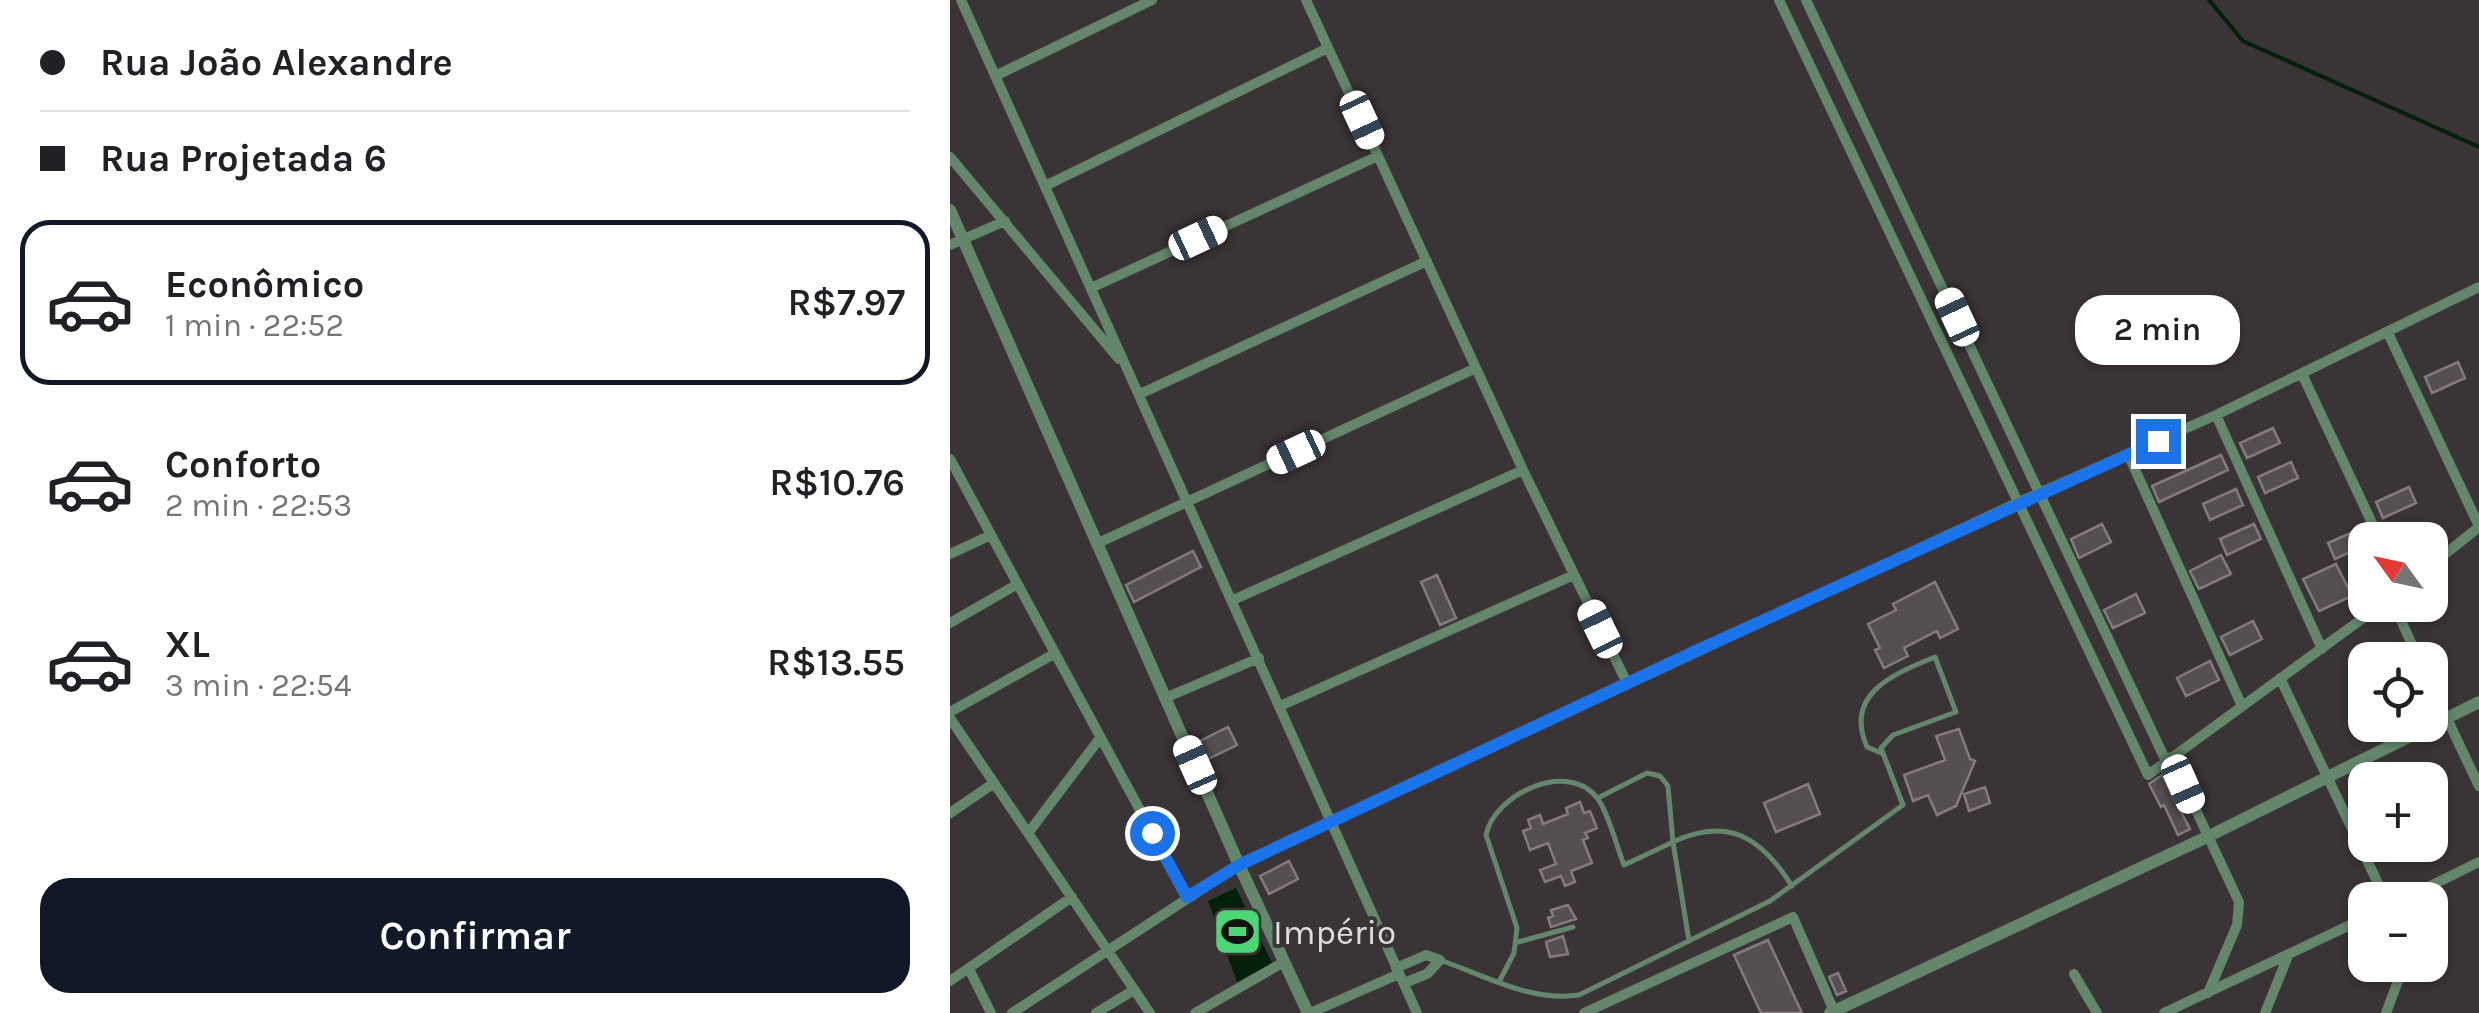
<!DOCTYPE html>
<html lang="pt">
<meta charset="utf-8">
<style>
body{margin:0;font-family:Karla,sans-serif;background:#f2f2f2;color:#202124;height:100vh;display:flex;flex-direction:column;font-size:38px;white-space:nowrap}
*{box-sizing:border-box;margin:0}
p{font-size:32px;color:#757577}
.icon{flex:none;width:55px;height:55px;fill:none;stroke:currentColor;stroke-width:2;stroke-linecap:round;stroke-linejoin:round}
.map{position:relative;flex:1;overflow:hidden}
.drawer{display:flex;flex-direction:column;background:#fff;width:950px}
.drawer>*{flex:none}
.top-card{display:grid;align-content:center;height:220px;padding:0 40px;background:#fff}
.needle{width:65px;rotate:303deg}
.fabs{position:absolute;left:1398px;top:522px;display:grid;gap:20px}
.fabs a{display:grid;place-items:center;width:100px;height:100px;border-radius:20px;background:#fff;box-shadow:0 2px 8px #0004;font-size:50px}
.end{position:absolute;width:45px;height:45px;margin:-22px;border:12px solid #1a73e8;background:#fff;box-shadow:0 0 0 5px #fff}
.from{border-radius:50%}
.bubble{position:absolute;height:70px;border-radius:30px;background:#fff;box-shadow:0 2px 8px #0004;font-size:32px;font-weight:600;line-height:70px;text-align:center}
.car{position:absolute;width:30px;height:60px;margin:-30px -15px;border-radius:12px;box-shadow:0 0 8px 2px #0007;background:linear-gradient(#fff 24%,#345 0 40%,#fff 0 76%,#345 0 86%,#fff 0)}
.top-card b{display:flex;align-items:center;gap:35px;height:95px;font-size:38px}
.top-card b+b{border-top:2px solid #e0e0e0}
.top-card i{width:25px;height:25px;background:#202124}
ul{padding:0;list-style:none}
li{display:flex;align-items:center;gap:30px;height:165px;margin:0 20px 15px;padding:0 20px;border:5px solid transparent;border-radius:30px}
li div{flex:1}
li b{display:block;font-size:38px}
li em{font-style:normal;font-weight:600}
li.selected{border-color:#111827}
li>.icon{width:90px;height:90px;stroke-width:1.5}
.primary-button{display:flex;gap:20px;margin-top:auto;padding:20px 40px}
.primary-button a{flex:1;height:115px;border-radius:30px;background:#111827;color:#fff;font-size:40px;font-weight:600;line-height:115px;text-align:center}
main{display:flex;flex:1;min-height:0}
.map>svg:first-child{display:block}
.water{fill:#03200b}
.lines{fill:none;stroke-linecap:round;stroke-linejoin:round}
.stream{stroke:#03200b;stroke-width:4}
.building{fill:#564f52;stroke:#837b7e;stroke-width:2.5}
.service{stroke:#64876b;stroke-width:5}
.minor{stroke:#64876b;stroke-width:10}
.tertiary{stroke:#64876b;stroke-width:12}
.route{stroke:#1a73e8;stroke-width:12}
.labels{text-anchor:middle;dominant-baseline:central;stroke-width:8;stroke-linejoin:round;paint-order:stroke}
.poi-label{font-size:35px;fill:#e0dcdd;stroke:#3b3436;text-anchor:start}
</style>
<main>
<section class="drawer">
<div class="top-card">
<b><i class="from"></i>Rua João Alexandre</b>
<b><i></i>Rua Projetada 6</b>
</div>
<ul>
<li class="selected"><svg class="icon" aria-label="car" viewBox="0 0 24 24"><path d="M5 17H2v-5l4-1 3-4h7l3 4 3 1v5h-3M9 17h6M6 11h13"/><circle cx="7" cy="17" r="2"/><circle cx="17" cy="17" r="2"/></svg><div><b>Econômico</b><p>1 min · 22:52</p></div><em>R$7.97</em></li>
<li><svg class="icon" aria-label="car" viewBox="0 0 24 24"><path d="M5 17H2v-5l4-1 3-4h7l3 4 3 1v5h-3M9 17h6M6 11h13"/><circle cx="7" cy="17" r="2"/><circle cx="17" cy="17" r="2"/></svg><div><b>Conforto</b><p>2 min · 22:53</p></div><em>R$10.76</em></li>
<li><svg class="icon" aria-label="car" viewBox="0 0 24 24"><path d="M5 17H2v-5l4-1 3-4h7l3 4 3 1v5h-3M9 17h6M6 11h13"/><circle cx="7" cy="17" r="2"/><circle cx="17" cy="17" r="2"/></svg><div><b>XL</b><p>3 min · 22:54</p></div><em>R$13.55</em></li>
</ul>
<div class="primary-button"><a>Confirmar</a></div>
</section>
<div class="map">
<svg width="1529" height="1013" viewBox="0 0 1529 1013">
<rect width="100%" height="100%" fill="#3b3436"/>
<path class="water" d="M286,888L322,963L287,982L258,901Z"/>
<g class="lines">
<path class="stream" d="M1259,0L1293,41L1529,147"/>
</g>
<path class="building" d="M1508,362L1515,378L1482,393L1475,377Z
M1323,428L1330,443L1297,458L1290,443Z
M1271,455L1278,470L1209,502L1202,486Z
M1341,462L1348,478L1315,493L1308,477Z
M1459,487L1466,503L1433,518L1426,502Z
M1286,489L1293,505L1260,520L1253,504Z
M1152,524L1161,542L1129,558L1121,539Z
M1304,524L1311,539L1277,555L1270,539Z
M1412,528L1415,545L1385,559L1378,543Z
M243,551L251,567L184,602L176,585Z
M1271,555L1281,574L1249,589L1240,571Z
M1386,564L1402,596L1369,611L1353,579Z
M487,575L506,618L490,625L471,582Z
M985,582L1008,629L990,638L987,631L954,648L958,656L934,668L925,650L930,648L918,624L946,610L943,604Z
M1186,594L1195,613L1163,628L1154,610Z
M1303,621L1312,639L1280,655L1271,637Z
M1260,661L1269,680L1236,696L1227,678Z
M278,727L287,745L254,761L246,743Z
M1009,729L1020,759L1025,761L1006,806L987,815L978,795L963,801L954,775L995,760L986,736Z
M1212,775L1240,829L1228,835L1214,805L1211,807L1199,784Z
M858,784L870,814L826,832L814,803Z
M1035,787L1040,803L1019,811L1014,794Z
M630,802L634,813L640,811L647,828L635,833L638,838L633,840L642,863L621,871L625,882L615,886L611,876L595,882L590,870L606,864L598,843L580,850L573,831L581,828L578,820L590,815L593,824L618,814L616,808Z
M339,861L348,879L319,894L310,876Z
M618,905L626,919L601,927L598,918L603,916L601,910Z
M613,936L618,954L600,957L596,942Z
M818,940L852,1013H811L784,955Z
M888,973L896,991L887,995L879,977Z"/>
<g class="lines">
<path class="service" d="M739,941L723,842C778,816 812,838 842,886
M568,942L623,927
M490,960C536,976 580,1002 629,995L820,901L953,805L931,748L943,735L1006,712L985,657C946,673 893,693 917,747L931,753
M549,982L564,953L567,928L536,835C544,794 619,759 648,799C660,817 666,845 674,865L723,842L718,786L710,776L697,773L648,798"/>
<path class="minor" d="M11,0L467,1013
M356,0L573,470L677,683
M829,0L1198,775L1431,605
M856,0L1216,761
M45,76L202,0
M0,157L169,359
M95,186L378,48
M0,245L55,221
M141,288L428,156
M1438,333L1529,526
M1352,374L1430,540
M190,394L477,261
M1266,415L1372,649
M1178,454L1292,706
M0,459L237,897
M146,544L526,368
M0,554L41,535
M1480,566L1529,527
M283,600L573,470
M1444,605L1469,660
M0,623L66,585
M1330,678L1436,900
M1480,683L1529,786
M215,698L309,658
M330,706L624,575
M0,712L104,654
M0,718L200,1013
M1221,757L1289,902L1287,925L1258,993
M0,813L44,783
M79,832L150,738
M1452,900L1529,862
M446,968L476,955L490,960L477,974L454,983
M19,969L41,1013
M1124,974L1147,1013
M0,981L122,897
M62,1013L289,865L1069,502L1266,415L1529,287
M146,1013L184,990
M245,1013L334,962
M360,1013L449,974
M634,1013L843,917L884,1011
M1214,1013L1415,918
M1315,1013L1338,956
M1436,1013L1454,965"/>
<path class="tertiary" d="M0,210L289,865L358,1013
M880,1013L1257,837L1529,702"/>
</g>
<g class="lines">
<path class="route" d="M202,833L237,897L289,865L748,650L1208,441"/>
</g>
<defs>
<symbol id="stadium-square" viewBox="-11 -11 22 22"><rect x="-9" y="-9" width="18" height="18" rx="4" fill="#4cd676" stroke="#3b3436"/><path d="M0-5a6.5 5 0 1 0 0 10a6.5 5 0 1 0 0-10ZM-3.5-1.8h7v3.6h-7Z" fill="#111"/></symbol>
</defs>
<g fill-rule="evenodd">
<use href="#stadium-square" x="260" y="904" width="55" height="55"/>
</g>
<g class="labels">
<g class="poi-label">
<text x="323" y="932">Império</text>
</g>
</g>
</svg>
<div class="fabs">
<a><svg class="needle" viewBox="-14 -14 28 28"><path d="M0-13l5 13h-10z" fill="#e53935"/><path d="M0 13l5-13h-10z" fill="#757577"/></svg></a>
<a><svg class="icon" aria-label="locate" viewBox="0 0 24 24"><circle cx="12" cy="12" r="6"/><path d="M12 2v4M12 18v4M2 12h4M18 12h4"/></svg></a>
<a>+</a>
<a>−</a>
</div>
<i class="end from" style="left:202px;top:833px"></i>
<i class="end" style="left:1208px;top:441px"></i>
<div class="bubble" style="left:1125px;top:295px;width:165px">2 min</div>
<i class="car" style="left:412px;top:120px;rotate:155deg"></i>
<i class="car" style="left:248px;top:238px;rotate:65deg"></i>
<i class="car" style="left:1007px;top:317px;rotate:335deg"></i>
<i class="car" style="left:346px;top:452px;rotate:245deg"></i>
<i class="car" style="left:650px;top:629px;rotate:334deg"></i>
<i class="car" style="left:245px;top:765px;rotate:336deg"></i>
<i class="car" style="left:1233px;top:784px;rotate:156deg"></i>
</div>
</main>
